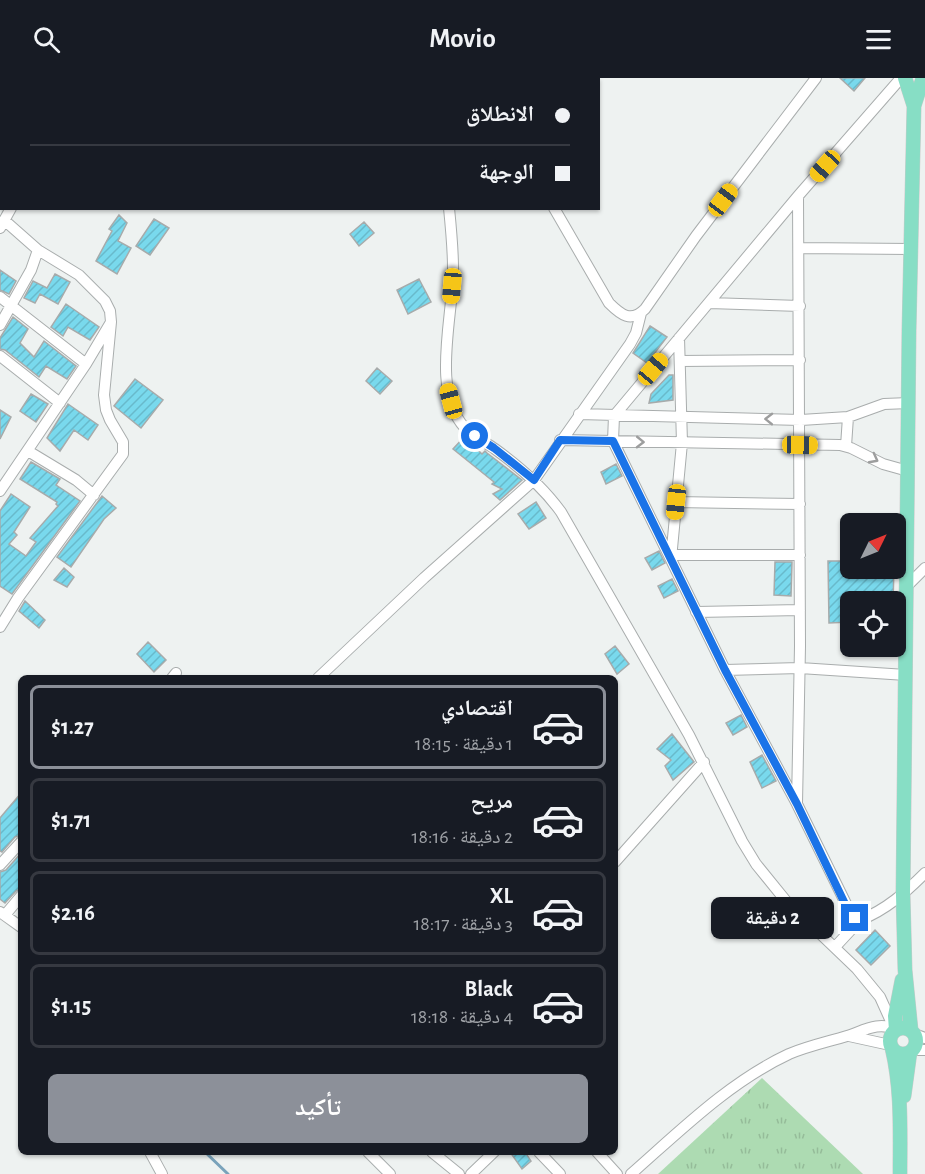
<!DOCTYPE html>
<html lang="ar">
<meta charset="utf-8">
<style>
body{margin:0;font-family:"Alegreya Sans","Noto Naskh Arabic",sans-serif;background:#20242c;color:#f1f3f6;direction:rtl;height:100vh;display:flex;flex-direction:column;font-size:22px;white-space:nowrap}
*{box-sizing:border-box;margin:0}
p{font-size:20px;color:#9ea1a6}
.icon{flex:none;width:33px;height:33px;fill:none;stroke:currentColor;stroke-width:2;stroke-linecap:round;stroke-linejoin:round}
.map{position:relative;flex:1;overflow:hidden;direction:ltr}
.panel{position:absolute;left:18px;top:597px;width:600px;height:480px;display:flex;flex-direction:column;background:#171b24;border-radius:9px;box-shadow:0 2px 4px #0004;direction:rtl}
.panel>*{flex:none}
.banner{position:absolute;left:0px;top:0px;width:600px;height:132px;box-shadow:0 2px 4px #0004;direction:rtl;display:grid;align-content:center;height:132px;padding:0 30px;background:#171b24}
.needle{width:39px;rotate:47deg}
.fabs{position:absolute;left:840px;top:435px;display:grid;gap:12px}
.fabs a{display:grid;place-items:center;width:66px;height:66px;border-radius:9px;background:#171b24;box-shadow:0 2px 4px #0004;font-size:30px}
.end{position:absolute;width:27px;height:27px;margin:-14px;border:8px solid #1a73e8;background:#fff;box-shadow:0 0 0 3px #fff}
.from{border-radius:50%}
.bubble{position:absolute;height:42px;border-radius:9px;background:#171b24;box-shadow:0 2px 4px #0004;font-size:20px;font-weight:700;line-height:42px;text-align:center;direction:rtl}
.car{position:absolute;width:18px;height:36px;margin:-18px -9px;border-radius:8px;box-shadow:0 0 4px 2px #0007;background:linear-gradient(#f5c518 24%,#345 0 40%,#f5c518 0 76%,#345 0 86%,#f5c518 0)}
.banner b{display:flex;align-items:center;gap:21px;height:57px;font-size:22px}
.banner b+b{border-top:2px solid #363941}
.banner i{width:15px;height:15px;background:#f1f3f6}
ul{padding:10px 0 0;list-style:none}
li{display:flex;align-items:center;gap:18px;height:84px;margin:0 12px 9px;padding:0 18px;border:3px solid #363941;border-radius:9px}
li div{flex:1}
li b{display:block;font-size:22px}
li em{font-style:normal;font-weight:700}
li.active{border-color:#8c9099}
li>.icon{width:54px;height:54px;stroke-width:1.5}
.cta{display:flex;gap:12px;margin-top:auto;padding:12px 30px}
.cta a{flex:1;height:69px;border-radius:9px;background:#8c9099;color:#fff;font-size:24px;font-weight:700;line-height:69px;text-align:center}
header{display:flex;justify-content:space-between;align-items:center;height:78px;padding:0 30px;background:#171b24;font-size:27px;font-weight:700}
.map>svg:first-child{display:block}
.grass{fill:url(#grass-tufts)}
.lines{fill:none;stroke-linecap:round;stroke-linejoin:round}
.stream{stroke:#7aa3bb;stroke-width:3}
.building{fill:url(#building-hatch);stroke:#a7abab;stroke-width:1.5}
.minor-casing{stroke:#a9adad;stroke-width:12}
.major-casing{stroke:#cbcbcb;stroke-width:15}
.minor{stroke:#fff;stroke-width:10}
.major{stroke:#87dec5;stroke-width:14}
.oneway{stroke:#9d9e9e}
.route{stroke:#1a73e8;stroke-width:8}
</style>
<header><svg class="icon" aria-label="menu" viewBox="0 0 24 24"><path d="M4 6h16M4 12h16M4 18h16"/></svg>Movio<svg class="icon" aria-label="search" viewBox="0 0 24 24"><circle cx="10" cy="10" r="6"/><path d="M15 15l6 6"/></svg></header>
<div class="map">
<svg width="925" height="1096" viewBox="0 0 925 1096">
<defs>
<pattern id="grass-tufts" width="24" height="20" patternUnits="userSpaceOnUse" patternTransform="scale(1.5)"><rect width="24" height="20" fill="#addbb2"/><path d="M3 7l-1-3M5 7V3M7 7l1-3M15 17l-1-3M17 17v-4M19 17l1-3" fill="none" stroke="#95bc99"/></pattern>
<pattern id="building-hatch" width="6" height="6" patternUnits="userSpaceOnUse" patternTransform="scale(1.5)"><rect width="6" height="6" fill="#79d9ed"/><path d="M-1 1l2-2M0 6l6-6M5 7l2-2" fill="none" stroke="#68bacb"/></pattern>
</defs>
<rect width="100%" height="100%" fill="#eef2f1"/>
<path class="grass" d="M762,1000L863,1096H658Z"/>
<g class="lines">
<path class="stream" d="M205,1074L228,1096"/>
</g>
<path class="building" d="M840,0H865L854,13Z
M119,137L127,145L118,163L131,170L117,196L96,183L112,153L109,151Z
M154,141L169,150L150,177L136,168Z
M364,144L374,155L359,168L350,156Z
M0,192L16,203L9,216L0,212Z
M55,196L70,204L58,226L40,216L35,225L24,220L33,203L47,210Z
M419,201L431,224L408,236L397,212Z
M66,226L99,249L90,262L68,249L63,258L51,249Z
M13,239L28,251L20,265L34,279L44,263L76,288L67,301L46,288L39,299L5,272L0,271V260Z
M650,248L667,259L647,285L633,275Z
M377,290L392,303L380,316L366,303Z
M669,297H673V322L649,325L651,316Z
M135,301L163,322L141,350L114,328Z
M31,316L48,326L36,344L20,333Z
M68,326L98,347L88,362L74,352L60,373L47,360Z
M0,332L11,339L0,361Z
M464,359L482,376L485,373L487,375L522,402L500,422L493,416L502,411L492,406L494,404L453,371Z
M31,384L60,401L56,407L80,423L12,516L0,508V433L11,416L30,429L14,454L17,457L9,466L26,478L36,464L30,460L58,428L56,426L57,424L20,401Z
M616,386L622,398L606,406L601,394Z
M102,418L116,430L104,441L71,489L57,479Z
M536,424L546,440L529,451L518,436Z
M659,473L665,485L652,492L645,480Z
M828,483H850V490H894L893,524H850V544L829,545Z
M775,484H792L791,518L774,517Z
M64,490L74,499L67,509L54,502Z
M672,501L678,513L664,520L658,508Z
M25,523L45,542L39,550L19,533Z
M148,564L166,582L154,594L137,576Z
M615,568L629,586L617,596L605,576Z
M741,637L747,649L733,657L726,645Z
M672,656L694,684L673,702L665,688L671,682L657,671Z
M762,677L776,703L762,710L750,684Z
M21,715V757L15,759L2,774L0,773V740Z
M21,775V811L16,813L5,825L0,821V794L6,792Z
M875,852L890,868L871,887L856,872Z
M510,1074H525L531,1083L522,1091Z"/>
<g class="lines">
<defs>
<path id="minor" d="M901,0L798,118L614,338L613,363L725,592L797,726L851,836L860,842C886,832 906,814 925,795
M86,2L87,0
M449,130C451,150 453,170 453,190C454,237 430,312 465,350C474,359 485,364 495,371C520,389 543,409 561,434L689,657L742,763L756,786L786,823L857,891L880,919L894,950
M554,130L609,225C621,237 631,245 645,231L696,158L816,0
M0,150L11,130
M799,170L911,171
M0,219L86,286
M709,225L800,228
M0,247L31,192L38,172L4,142
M0,278L60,325
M680,283L800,282
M579,336L801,342L848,339L884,326L909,325
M560,362L840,367L851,370L883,386L908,393
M846,368L848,339
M28,373L76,402L94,417
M0,413L86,286L111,244L110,233L105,223L79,197L38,172
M676,424L800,426
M671,477H800
M671,481L682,365L679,260
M906,509L925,490
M696,534L800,532
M0,549L18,520L123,376V364L110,342L106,332L104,317L111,244
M725,592L800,590L906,597
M172,600L176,595
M318,600L424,500L534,402L630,266L636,255L641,235
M797,726L800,568L798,118
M615,784L704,684
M0,787L21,764
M0,834L21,849
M5,837L21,818
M835,869L860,842
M914,956L925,960
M849,958L890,967
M912,972H925
M150,1074L162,1096
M368,1074L390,1096
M432,1074L459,1096
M539,1074L560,1096
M597,1074L617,1096
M471,1096L494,1074
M631,1096C680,1053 729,1004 789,976C808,968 827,964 847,958C861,954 880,942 895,952"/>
<path id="major" d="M905,0L914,28
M890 963a13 13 0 1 1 26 0a13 13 0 1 1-26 0Z
M896,952L895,938L902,902
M911,952L905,892L903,817L909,253L914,28L923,0
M892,970C902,1012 900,1053 900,1096
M904,1018L910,974"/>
</defs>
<use href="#minor" class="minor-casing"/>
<use href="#major" class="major-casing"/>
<use href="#minor" class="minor"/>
<use href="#major" class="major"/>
</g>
<defs><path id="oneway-chevron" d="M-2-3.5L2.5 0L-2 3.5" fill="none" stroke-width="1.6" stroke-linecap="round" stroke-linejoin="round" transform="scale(1.5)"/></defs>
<g class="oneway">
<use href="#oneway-chevron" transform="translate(769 341) rotate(-179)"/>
<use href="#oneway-chevron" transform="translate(640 364) rotate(1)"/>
<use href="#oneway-chevron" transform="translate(874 381) rotate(28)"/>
</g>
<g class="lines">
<path class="route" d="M475,358L494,370L534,402L560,362L613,363L725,592L797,726L846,828L855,840"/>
</g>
</svg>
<div class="fabs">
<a><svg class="needle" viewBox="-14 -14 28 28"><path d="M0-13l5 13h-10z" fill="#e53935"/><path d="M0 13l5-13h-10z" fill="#9ea1a6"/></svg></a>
<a><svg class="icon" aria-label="locate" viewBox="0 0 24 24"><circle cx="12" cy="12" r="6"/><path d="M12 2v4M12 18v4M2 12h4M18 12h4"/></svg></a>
</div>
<i class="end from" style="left:475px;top:358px"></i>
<i class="end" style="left:855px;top:840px"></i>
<div class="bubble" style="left:711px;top:819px;width:123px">2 دقيقة</div>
<i class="car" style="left:825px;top:88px;rotate:222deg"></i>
<i class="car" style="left:723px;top:122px;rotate:37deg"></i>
<i class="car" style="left:452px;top:208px;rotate:185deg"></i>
<i class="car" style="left:653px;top:291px;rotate:40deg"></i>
<i class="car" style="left:451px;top:323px;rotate:345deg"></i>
<i class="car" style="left:800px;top:367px;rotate:91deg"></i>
<i class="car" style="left:676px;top:424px;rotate:186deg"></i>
<div class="banner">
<b><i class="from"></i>الانطلاق</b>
<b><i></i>الوجهة</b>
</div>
<section class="panel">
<ul>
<li class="active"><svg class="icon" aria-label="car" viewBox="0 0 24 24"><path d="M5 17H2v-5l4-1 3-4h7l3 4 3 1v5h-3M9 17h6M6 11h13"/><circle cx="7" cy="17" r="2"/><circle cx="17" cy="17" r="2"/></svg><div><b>اقتصادي</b><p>1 دقيقة · 18:15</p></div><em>$1.27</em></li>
<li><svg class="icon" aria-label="car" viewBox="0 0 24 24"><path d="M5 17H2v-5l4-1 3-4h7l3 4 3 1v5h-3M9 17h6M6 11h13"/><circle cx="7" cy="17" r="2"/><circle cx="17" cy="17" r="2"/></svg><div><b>مريح</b><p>2 دقيقة · 18:16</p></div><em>$1.71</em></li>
<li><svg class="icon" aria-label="car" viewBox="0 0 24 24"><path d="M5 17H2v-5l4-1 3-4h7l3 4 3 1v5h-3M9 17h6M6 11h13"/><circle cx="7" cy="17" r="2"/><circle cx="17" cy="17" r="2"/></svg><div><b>XL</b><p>3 دقيقة · 18:17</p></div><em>$2.16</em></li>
<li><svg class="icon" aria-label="car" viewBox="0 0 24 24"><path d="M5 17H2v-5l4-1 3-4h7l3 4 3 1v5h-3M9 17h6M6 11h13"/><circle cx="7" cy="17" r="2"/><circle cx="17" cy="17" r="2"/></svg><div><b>Black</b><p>4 دقيقة · 18:18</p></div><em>$1.15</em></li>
</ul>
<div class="cta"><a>تأكيد</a></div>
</section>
</div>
